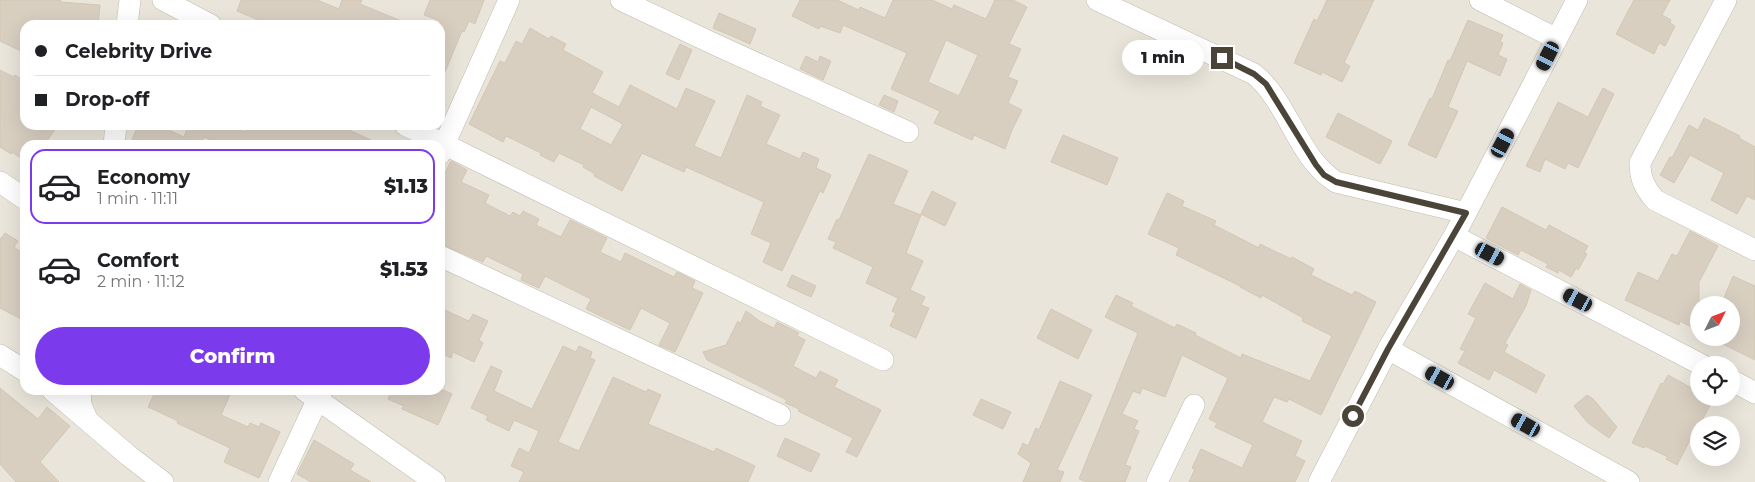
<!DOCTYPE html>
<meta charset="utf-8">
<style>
body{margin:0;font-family:Montserrat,sans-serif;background:#f6f6f6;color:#202124;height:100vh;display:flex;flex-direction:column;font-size:19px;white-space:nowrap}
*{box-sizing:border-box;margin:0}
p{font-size:16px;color:#757577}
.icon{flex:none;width:28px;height:28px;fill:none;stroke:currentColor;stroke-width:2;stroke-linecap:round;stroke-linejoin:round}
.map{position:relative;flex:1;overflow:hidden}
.side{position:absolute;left:20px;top:140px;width:425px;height:255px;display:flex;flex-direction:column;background:#fff;border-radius:15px;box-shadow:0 5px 20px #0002}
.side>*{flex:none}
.top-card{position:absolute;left:20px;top:20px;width:425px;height:110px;border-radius:15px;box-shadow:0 5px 20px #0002;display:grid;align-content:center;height:110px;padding:0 15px;background:#fff}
.needle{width:32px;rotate:48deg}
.buttons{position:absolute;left:1690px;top:296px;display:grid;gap:10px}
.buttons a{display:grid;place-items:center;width:50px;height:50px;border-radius:50%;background:#fff;box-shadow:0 5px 20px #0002;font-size:25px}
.end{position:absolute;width:22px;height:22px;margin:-11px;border:6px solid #4b4439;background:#fff;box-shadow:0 0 0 2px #fff}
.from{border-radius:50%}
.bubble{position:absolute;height:35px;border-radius:18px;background:#fff;box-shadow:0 5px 20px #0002;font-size:16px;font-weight:800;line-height:35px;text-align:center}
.car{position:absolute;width:15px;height:30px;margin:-15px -8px;border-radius:6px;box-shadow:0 0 4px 1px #0007;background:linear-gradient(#222 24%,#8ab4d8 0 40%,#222 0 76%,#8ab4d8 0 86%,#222 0)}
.top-card b{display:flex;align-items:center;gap:18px;height:48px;font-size:19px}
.top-card b+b{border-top:1px solid #e0e0e0}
.top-card i{width:12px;height:12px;background:#202124}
ul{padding:9px 0 0;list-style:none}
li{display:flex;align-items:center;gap:15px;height:75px;margin:0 10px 8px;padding:0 5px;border:2px solid transparent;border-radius:15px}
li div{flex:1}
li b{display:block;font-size:19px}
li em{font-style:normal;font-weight:800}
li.current{border-color:#7c3aed}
li>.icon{width:45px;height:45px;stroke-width:1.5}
.primary-button{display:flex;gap:10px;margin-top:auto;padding:10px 15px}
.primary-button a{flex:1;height:58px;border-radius:30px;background:#7c3aed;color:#fff;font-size:20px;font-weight:800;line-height:58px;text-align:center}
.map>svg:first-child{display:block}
.residential{fill:#eae5da;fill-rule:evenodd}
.building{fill:#d8cfc1;stroke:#d3c7b4;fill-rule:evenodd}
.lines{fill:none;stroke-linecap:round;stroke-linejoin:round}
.minor-casing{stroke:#c2bbae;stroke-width:22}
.minor{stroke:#fff;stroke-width:21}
.route{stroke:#4b4439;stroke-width:6}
</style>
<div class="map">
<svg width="1755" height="482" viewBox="0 0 1755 482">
<rect width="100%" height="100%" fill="#f6f3ec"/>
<path class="residential" d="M0,0H1755V482H0ZM25,25H440V125H25ZM25,145H440V390H25ZM1699,305H1731V338H1699ZM1699,365H1731V398H1699ZM1699,425H1731V458H1699Z"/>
<path class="building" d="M0,0H61L60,2L100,5L98,25H25V53L0,41Z
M241,0H317L339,9L342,0H362L360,4L411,25H270L237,11Z
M430,0H484L475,24L469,21L464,32L462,31L440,84V21L424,15Z
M800,0H837L859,10L860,7L885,18L893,0H932L952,9L954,5L986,19L995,0H1013L1027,7L1009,44L1021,49L1008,77L1018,81L1008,103L1022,110L1012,130L1005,149L974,135L972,140L934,123L940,111L891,89L907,53L843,25L840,33L820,26L819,29L792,16ZM946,40L978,55L959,96L928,82Z
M1327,0H1374L1344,63L1350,66L1342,82L1322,72L1321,75L1294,63L1314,19L1317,21Z
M1634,0H1670L1662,15L1671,20L1670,23L1675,26L1665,46L1659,43L1654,54L1616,34Z
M719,13L756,29L750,44L713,28Z
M1468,20L1503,35L1500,41L1503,43L1498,55L1507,59L1500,76L1467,61L1448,107L1458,111L1436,158L1408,145L1430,98L1432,99L1448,60L1450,61Z
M530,28L549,39L551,36L566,44L563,50L603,72L592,93L619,107L630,85L677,109L686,88L715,101L694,146L721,158L747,95L762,102L760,106L780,115L766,144L800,159L803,152L819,159L816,168L831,175L823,193L820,191L782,271L763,262L771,243L751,234L764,202L686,167L684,172L642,153L622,191L594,176L595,174L583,167L584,165L559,153L554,162L540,155L541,153L506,136L503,142L469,124L500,61L505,63L516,41L522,44ZM591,107L623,124L611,145L580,129Z
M680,44L692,50L679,80L666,74Z
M806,56L818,62L820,56L831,61L823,80L800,69Z
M0,70L14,77L15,75L25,81V125H58L44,145H25V161L12,152L11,154L0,147Z
M1603,88L1614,94L1578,168L1568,163L1565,169L1545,159L1540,172L1526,166L1558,102L1588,117Z
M884,95L898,101L894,112L879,105Z
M1338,113L1392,141L1380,164L1326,137Z
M1704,118L1740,136L1739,138L1755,147V200L1747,196L1737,214L1711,200L1724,173L1690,155L1674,183L1660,175L1670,157L1672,158L1689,125L1698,130Z
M138,125H157L184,137L187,129L177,125H229L245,132L249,125H338L382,145H222L204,137L200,145H130Z
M1063,135L1118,158L1107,185L1051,162Z
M869,154L908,171L893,204L921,215L906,253L923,261L910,290L925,297L921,305L929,308L916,338L890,326L896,313L892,311L898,298L866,283L873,267L833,248L836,242L828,239L837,219L839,220Z
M451,161L467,170L461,182L489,195L485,203L510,216L513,212L520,216L523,211L539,219L536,225L561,237L570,220L607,238L600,252L621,262L625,253L674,277L677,272L695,281L692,288L703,293L675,352L659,345L670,323L641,308L630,330L586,309L591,299L545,276L539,288L521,280L523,274L486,256L483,262L440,244V183Z
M932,191L956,203L945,226L921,214Z
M1167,193L1184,201L1182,206L1216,221L1214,225L1259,248L1260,244L1291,259L1292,257L1314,269L1311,275L1352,295L1355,291L1376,302L1321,415L1289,399L1287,402L1274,397L1262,422L1302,441L1295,456L1305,461L1295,482H1189L1195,469L1192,468L1201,449L1242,468L1253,445L1215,427L1217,423L1209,419L1228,378L1182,355L1165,397L1142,388L1140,394L1133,391L1122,414L1138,421L1134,429L1139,431L1125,465L1131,467L1125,482H1087L1079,479L1138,333L1105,317L1116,295L1133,303L1131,306L1175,328L1177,324L1196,333L1195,335L1241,358L1242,354L1310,381L1332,336L1302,321L1303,318L1262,295L1261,298L1240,287V286L1176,255L1179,248L1148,234Z
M1502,207L1546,230L1549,225L1588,246L1584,253L1587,254L1578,270L1576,268L1571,277L1559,270L1558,273L1546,267L1548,264L1521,250L1518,255L1486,238Z
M1690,231L1718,246L1699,282V331L1680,321L1679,325L1625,300L1638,272L1658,281L1672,254L1677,256Z
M5,233L18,241L14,247L25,255V321L0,308V238L1,239Z
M792,275L816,286L811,297L787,286Z
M1733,276L1755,286V360L1711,338H1731V324L1738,312L1731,309V305H1721Z
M1485,283L1513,299L1520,284L1531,290L1526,306L1505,343L1508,345L1504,352L1545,375L1536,393L1494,370L1489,380L1458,363L1465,351L1460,349L1476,318L1468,314Z
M440,308L469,321L473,314L488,321L479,340L483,343L474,362L453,352L451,358L440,353Z
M1051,309L1092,330L1078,359L1037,338Z
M746,311L761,322L774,328L777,322L799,333L797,336L805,340L793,366L816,378L820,371L838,380L834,387L881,410L857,457L846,452L853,438L798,411L799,409L785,403L787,400L707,360L703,352L726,345L738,321L740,324Z
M563,346L576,352L579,346L592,352L590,358L595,360L558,442L579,451L613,377L646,392L648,389L661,395L648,424L714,452L716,448L755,466L748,482H519L524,472L511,466L519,448L529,453L539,431L514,420L509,431L486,420L488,416L471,408L491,366L502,371L494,391L532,409Z
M1668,375L1699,392V398H1714L1694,435L1693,434L1677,465L1666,459L1668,457L1645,446L1644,448L1632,443L1661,383L1663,384Z
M1060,381L1092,395L1057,470L1064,472L1060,482H1023L1031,463L1018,454L1023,443L1028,446L1036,428L1039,430Z
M0,388L38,419L47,407L70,426L40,462L59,482H16L0,464Z
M156,390H232L221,415L248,427L250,423L259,427L261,423L280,432L259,478L224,462L230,448L177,423L178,421L148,407Z
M392,390H443L452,394L438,425L402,409L404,406L388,399Z
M1587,395L1593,399L1617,427L1609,438L1588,423L1574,406Z
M981,399L1011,412L1003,429L973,415Z
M785,438L820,454L811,472L777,456Z
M314,440L354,464L350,470L371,482H311L297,474Z"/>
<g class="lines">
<defs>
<path id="minor" d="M163,0L211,25
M621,0L714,44L908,132
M1097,0L1254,74C1289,103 1297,157 1336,182L1466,213
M1480,0L1557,39
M1726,0L1640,163C1640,179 1645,188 1655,200L1755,250
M127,25L130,0
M405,125L883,360
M114,145L116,125
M440,154L509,0
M0,182L25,199
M1454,236L1702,365
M440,256L780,415
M1388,349L1629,482
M0,355L25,371
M1731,380L1755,393
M52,390L129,456L163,482
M80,390L81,405L87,419
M304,390L435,482
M279,482L322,390
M1157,482L1194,405
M1319,482L1388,349L1454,236L1577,0"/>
</defs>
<use href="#minor" class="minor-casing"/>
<use href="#minor" class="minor"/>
</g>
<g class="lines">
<path class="route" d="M1222,58L1254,74L1266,84L1316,165L1324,175L1336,182L1466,213L1388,349L1353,416"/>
</g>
</svg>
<div class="buttons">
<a><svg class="needle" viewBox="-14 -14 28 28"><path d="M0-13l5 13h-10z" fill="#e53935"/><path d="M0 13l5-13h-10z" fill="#757577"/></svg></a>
<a><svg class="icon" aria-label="locate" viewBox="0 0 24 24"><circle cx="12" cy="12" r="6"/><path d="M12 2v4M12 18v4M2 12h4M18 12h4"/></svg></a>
<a><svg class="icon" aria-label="layers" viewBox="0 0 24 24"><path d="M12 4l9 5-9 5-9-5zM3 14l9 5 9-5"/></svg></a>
</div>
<i class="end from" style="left:1353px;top:416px"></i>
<i class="end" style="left:1222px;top:58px"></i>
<div class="bubble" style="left:1122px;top:40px;width:82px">1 min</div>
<i class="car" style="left:1548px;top:56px;rotate:207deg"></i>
<i class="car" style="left:1503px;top:143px;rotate:28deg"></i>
<i class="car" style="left:1490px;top:254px;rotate:118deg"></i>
<i class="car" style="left:1578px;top:300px;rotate:298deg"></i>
<i class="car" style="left:1440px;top:378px;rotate:299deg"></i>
<i class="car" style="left:1526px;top:425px;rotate:299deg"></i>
<div class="top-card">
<b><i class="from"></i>Celebrity Drive</b>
<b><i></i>Drop-off</b>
</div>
<section class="side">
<ul>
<li class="current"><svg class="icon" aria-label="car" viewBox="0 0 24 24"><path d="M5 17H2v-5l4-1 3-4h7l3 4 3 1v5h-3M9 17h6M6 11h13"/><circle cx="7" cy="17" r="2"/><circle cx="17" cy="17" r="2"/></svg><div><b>Economy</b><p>1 min · 11:11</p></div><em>$1.13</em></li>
<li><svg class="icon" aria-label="car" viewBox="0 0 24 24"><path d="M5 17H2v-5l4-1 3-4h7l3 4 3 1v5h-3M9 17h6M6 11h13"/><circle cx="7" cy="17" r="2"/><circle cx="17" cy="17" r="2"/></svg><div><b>Comfort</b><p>2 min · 11:12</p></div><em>$1.53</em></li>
</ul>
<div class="primary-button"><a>Confirm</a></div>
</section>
</div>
